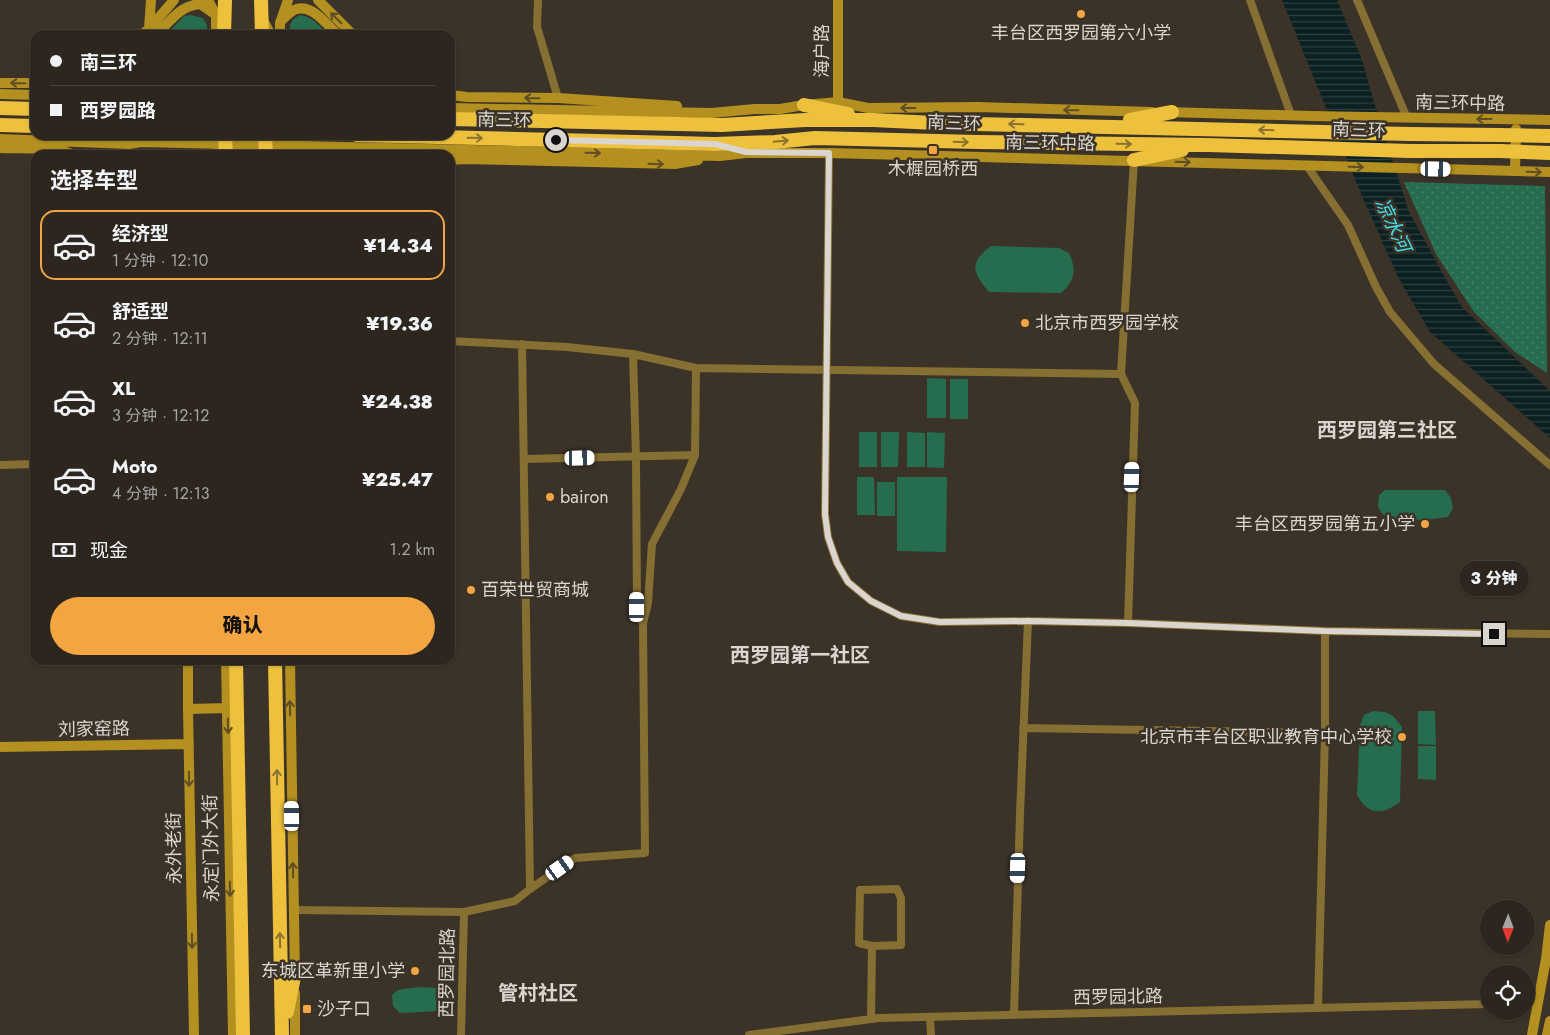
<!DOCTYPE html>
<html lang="zh">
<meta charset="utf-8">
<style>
body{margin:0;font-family:Jost,"Noto Sans SC",sans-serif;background:#342e27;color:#f1f3f6;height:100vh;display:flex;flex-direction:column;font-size:19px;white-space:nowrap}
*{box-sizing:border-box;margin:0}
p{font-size:16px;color:#a6a5a4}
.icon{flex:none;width:28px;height:28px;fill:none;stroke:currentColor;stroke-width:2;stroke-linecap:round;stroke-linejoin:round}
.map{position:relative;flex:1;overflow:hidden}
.sheet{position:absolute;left:30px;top:150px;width:425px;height:515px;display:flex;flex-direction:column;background:#2c261e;border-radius:15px;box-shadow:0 1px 4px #0004,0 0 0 1px #48433c}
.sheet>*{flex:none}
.top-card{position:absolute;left:30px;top:30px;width:425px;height:110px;border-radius:15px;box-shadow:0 1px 4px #0004,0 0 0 1px #48433c;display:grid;align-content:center;height:110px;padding:0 20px;background:#2c261e}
.needle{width:32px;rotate:181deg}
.buttons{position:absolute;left:1480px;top:900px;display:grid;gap:10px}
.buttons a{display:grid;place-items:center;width:55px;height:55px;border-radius:50%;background:#2c261e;box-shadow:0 1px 4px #0004,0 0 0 1px #48433c;font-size:25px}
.end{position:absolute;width:22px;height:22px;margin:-11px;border:6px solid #dbd5cf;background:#111;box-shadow:0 0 0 2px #111}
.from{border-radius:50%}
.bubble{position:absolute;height:35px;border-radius:18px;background:#2c261e;box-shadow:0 1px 4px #0004,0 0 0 1px #48433c;font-size:16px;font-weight:800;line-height:35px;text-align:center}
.car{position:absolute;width:15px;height:30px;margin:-15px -8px;border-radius:6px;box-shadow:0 0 4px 1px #0007;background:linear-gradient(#fff 24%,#345 0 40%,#fff 0 76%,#345 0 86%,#fff 0)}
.top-card b{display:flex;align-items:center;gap:18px;height:48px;font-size:19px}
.top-card b+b{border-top:1px solid #48433c}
.top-card i{width:12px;height:12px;background:#f1f3f6}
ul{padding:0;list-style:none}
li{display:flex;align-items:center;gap:15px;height:70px;margin:0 10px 8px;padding:0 10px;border:2px solid transparent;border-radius:15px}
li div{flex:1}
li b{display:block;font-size:19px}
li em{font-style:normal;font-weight:800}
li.current{border-color:#f2a541}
li>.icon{width:45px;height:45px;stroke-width:1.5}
h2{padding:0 20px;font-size:22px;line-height:60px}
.pay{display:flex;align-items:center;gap:12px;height:55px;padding:0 20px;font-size:19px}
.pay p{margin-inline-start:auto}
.action{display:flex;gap:10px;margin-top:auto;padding:10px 20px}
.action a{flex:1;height:58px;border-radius:30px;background:#f2a541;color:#111;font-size:20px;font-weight:800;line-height:58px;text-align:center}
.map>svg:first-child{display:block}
.grass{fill:#266d50}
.park{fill:url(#park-dots)}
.water{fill:url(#water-rules)}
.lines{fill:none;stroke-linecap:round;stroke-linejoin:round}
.street{stroke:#866f32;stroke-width:8}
.secondary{stroke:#b3901f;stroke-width:10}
.highway{stroke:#eec13d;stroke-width:14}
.secondary-bridge{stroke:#b3901f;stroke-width:10}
.highway-bridge{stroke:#eec13d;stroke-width:14}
.oneway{stroke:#5f4e25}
.oneway2{stroke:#8c7231}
.route{stroke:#dbd5cf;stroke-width:6}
.poi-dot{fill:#f2a541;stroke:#3b3228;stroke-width:2}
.labels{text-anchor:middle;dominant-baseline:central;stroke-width:5;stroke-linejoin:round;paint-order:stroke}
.poi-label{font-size:18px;fill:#dbd5cf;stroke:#3b3228;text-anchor:start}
.street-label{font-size:18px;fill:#dbd5cf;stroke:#3b3228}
.water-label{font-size:19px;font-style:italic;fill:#41dee8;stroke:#3b3228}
.quarter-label{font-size:20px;font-weight:bold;fill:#dbd5cf;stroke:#3b3228}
</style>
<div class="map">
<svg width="1550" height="1035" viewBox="0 0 1550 1035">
<defs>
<pattern id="park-dots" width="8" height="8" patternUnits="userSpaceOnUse" patternTransform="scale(1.25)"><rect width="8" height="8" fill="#266d50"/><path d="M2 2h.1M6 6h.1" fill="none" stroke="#458168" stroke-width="1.8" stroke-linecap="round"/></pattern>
<pattern id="water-rules" width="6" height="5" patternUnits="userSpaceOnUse" patternTransform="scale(1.25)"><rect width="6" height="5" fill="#0c2021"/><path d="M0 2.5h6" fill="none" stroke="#2f4040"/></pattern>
</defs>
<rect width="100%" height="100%" fill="#3b3228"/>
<path class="grass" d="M190,15L203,18L207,25V35H166L184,16Z
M300,15C313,17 320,26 328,35H290C289,25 290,20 300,15Z
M991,246L1059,248L1069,253C1077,270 1075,281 1061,293L989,292C973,273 968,263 991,246Z
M927,378L946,379V418H927Z
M950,379H968V419H950Z
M859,432H877V467H859Z
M881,432H899L898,467H881Z
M907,432L925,433V467H907Z
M927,432L945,433L944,468L927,467Z
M857,477H874L875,515H857Z
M897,477H947L946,552L897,551Z
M877,482H895V516H877Z
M1385,490H1445L1451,498L1453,508L1448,517L1424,520L1389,518L1382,514L1378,506L1379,495Z
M1373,711L1385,712L1393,716L1402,727L1400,802C1382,815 1369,816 1357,795L1360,725L1364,715Z
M1418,711H1435L1436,745L1418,744Z
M1418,746H1436V780L1418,779Z
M419,987C434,988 441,985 449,1001L442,1011L400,1013L393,1006L392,995L398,990Z"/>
<path class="park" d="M1404,182L1545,186L1547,373L1515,352L1474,312L1436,254Z"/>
<path class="water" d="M1282,0H1337L1362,60L1373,99L1409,212L1461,306L1550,391V438L1430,332L1398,277L1362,196Z"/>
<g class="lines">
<path class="street" d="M538,0L537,27L558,98
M1250,0L1291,115
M1357,0L1407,118
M829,153L825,514L828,537L837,563L848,582L871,601L901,616L939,622L1028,621L1128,623L1325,631L1550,634
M1307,166L1348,225L1376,287L1390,312L1434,364L1550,465
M450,341L567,347L633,354L696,368L1121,374
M522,344L530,889
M524,459L695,455
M0,465L35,464
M643,623L648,603L652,544L681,489L695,455L696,368
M1128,623L1135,403L1121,374L1134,160
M1023,728L1325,733
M294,910L464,912L515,901L530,889L575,858L645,853L643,624L637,607L636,457L633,354
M1526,1003H1538
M1318,1007L1325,733V631
M1014,1014L1020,814L1028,621
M930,1017L931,1035
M871,1019L872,946L859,943L860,890L897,889L901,898V945L872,946
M461,1035L464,912
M749,1035L879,1018L1489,1004"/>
<path class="secondary" d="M208,0L216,15V35
M318,0L353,35
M838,0V102
M262,18L271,35
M281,21C285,17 290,12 294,10C311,2 327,25 338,35
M149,29L151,0
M141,35L149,29L174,0
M156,35C171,21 179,6 200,4L216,15
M280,35V23L288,0
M0,83H35
M0,94L35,95
M450,95L467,97L558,98L677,106
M450,108L711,113L755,109H780L804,105L838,102L868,108L978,107L1152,112
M1166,112L1311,116L1550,120
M0,139L129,144L141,142L720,156L746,153H829L1550,172
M0,148C20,149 57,146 74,155
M450,160L464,159L675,164L698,160
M1515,171L1516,129
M188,660V709L194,1035
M226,660L233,1035
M290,660L295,979
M188,709L228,708
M0,747L189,744
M295,993V1035
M1532,1035L1546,959L1550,925
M1547,1035L1550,1021"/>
<path class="highway" d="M261,0L262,35
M224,35L225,0
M804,105L848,114
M0,108L35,109
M450,119L722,125L805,120H873L935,123L1410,134L1500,135
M1130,120L1172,112
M0,125L35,126
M356,135L715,144L775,142L815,138L978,142L1208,145L1410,151H1500
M1134,160L1182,150
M236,660L243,1035
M275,660L282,1035
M287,1012L295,972"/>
<path class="secondary-bridge" d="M218,135V155
M280,135V155"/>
<path class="highway-bridge" d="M225,135L226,155
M265,135L266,155
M1500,135L1550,136
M1500,151L1550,153"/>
</g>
<defs><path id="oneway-shaft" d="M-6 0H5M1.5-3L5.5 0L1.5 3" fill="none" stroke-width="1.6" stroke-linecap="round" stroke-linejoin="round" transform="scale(1.25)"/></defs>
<g class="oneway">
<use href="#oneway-shaft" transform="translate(336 18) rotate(-135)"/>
<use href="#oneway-shaft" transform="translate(18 83) rotate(-179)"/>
<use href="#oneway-shaft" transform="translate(532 98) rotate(-179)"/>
<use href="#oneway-shaft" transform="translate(908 108) rotate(180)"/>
<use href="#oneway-shaft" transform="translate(1071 110) rotate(-179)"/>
<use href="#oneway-shaft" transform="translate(1484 119) rotate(-180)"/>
<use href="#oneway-shaft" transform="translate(593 153) rotate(1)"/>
<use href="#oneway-shaft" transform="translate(1183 162) rotate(2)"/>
<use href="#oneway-shaft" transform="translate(656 164) rotate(2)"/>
<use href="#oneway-shaft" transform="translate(1356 167) rotate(1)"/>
<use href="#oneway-shaft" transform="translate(1534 172) rotate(2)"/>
<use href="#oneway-shaft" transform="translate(290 708) rotate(-91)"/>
<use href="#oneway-shaft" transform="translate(228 726) rotate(89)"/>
<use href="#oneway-shaft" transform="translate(189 779) rotate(89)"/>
<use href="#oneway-shaft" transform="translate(293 870) rotate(-91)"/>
<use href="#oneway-shaft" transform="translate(230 889) rotate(89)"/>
<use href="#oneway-shaft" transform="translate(192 941) rotate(89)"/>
</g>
<g class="oneway2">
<use href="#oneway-shaft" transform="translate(1016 124) rotate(-179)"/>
<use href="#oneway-shaft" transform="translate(1266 130) rotate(-179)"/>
<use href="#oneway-shaft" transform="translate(475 138) rotate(1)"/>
<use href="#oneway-shaft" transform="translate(781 141) rotate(-5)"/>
<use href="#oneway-shaft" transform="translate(961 142) rotate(2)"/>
<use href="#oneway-shaft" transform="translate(1124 144) rotate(1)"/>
<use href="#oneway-shaft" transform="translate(277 777) rotate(-91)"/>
<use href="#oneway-shaft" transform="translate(280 940) rotate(-91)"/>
</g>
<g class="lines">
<path class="route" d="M556,140L715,144L746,152L829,153L825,514L828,537L837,563L848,582L871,601L901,616L940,622L1028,621L1128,623L1324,631L1494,634"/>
</g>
<g class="poi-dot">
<circle cx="1081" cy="14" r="5"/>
<rect x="928" y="145" width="10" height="10" rx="2.5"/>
<circle cx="1025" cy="323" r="5"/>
<circle cx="550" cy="497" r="5"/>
<circle cx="1425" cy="524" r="5"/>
<circle cx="471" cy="590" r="5"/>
<circle cx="1402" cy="737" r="5"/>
<circle cx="415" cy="971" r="5"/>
<rect x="302" y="1004" width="10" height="10" rx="2.5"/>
</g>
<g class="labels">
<g class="poi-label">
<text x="1081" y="33" text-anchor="middle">丰台区西罗园第六小学</text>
<text x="933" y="169" text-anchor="middle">木樨园桥西</text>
<text x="1035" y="323">北京市西罗园学校</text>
<text x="560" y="497">bairon</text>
<text x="1415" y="524" text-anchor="end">丰台区西罗园第五小学</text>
<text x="481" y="590">百荣世贸商城</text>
<text x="1392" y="737" text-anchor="end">北京市丰台区职业教育中心学校</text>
<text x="405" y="971" text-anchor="end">东城区革新里小学</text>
<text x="317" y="1009">沙子口</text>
</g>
<g class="street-label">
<text transform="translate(822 51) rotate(-90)">海户路</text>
<text transform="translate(1460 103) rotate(1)">南三环中路</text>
<text transform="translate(504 120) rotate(1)">南三环</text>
<text transform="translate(954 123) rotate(2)">南三环</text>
<text transform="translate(1359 130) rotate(2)">南三环</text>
<text transform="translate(1050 143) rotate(1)">南三环中路</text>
<text transform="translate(94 729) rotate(-1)">刘家窑路</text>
<text transform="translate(174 848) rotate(-91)">永外老街</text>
<text transform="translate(211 848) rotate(-91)">永定门外大街</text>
<text transform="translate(447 973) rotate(-89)">西罗园北路</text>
<text transform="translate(1118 997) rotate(-1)">西罗园北路</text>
</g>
<g class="water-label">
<text transform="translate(1393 225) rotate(65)">凉水河</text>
</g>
<g class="quarter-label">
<text x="1387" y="430">西罗园第三社区</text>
<text x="800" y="655">西罗园第一社区</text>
<text x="538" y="993">管村社区</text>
</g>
</g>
</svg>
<div class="buttons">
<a><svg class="needle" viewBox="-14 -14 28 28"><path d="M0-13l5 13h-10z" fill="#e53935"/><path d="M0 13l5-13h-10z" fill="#a6a5a4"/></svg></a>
<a><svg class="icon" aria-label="locate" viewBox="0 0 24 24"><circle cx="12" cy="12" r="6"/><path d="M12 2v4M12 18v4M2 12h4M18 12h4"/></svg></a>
</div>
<i class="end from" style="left:556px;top:140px"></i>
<i class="end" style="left:1494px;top:634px"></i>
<div class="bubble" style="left:1459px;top:561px;width:70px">3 分钟</div>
<i class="car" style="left:1436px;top:169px;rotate:91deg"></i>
<i class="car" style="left:580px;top:458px;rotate:89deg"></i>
<i class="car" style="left:1132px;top:477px;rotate:2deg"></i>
<i class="car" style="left:637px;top:607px;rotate:0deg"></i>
<i class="car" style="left:292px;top:816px;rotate:359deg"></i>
<i class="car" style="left:560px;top:868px;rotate:55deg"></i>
<i class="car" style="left:1018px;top:868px;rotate:182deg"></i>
<div class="top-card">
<b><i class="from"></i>南三环</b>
<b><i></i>西罗园路</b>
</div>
<section class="sheet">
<h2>选择车型</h2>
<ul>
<li class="current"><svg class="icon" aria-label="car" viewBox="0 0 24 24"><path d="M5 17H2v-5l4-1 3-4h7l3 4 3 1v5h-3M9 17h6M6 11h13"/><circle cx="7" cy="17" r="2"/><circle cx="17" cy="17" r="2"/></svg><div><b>经济型</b><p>1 分钟 · 12:10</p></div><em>¥14.34</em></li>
<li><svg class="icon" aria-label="car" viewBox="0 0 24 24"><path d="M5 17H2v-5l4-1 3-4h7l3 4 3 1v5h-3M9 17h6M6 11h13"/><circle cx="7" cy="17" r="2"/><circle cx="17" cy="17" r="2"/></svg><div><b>舒适型</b><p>2 分钟 · 12:11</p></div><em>¥19.36</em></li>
<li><svg class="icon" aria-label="car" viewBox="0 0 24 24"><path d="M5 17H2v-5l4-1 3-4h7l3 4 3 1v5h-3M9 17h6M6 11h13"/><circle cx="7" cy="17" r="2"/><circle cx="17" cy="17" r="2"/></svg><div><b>XL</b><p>3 分钟 · 12:12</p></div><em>¥24.38</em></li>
<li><svg class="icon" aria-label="car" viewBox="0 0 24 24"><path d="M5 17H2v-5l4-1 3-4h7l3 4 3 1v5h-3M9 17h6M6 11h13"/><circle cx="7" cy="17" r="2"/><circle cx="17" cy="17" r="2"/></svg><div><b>Moto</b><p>4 分钟 · 12:13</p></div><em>¥25.47</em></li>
</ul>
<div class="pay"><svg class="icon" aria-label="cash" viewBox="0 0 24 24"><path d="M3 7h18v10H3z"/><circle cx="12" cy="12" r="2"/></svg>现金<p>1.2 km</p></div>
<div class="action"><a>确认</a></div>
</section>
</div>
